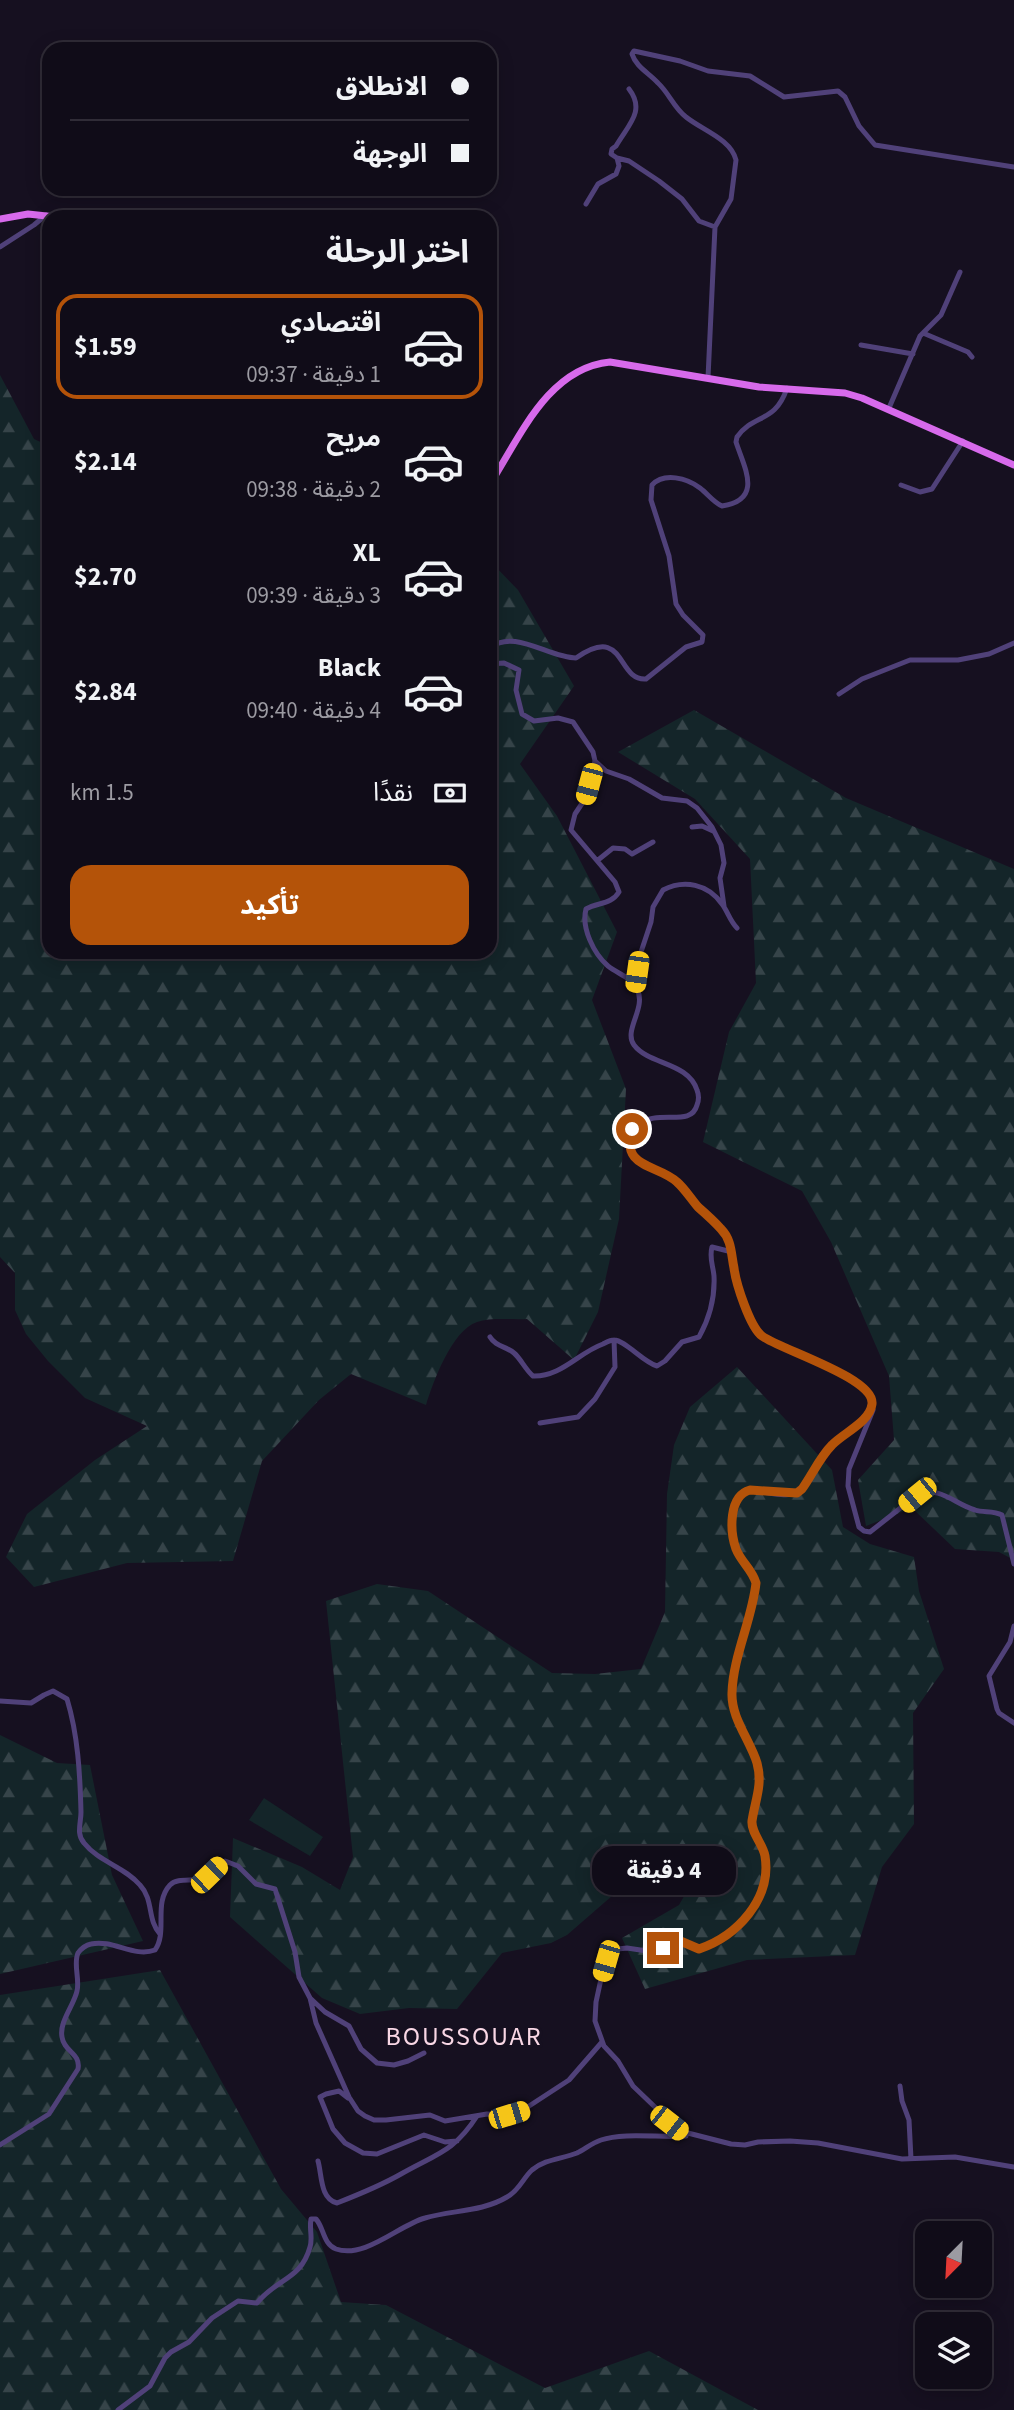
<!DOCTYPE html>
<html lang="ar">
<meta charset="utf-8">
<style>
body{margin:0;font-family:"Source Sans 3","Noto Sans Arabic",sans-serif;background:#191521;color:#f1f3f6;direction:rtl;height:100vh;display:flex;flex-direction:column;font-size:26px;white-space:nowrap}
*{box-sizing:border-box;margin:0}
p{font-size:23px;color:#9c9ba2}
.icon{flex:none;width:38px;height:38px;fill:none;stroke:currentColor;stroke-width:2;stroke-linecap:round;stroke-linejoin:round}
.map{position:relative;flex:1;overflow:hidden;direction:ltr}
.panel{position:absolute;left:42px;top:210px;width:455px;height:749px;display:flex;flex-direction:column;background:#100c18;border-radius:21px;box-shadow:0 4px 18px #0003,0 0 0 2px #302c37;direction:rtl}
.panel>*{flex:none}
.top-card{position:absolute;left:42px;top:42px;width:455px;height:154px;border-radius:21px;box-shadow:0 4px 18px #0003,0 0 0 2px #302c37;direction:rtl;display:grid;align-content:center;height:154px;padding:0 28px;background:#100c18}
.needle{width:46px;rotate:204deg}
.buttons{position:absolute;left:915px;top:2221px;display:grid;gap:14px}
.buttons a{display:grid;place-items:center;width:77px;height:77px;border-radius:14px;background:#100c18;box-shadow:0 4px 18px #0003,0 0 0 2px #302c37;font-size:35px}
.end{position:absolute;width:32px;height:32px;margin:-16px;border:9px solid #b45309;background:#fff;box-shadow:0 0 0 4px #fff}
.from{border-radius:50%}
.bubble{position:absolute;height:49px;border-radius:21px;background:#100c18;box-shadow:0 4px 18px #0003,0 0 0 2px #302c37;font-size:23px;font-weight:700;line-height:49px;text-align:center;direction:rtl}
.car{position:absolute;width:21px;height:42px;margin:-21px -10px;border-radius:9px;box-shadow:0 0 5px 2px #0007;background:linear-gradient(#f5c518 24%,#345 0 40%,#f5c518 0 76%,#345 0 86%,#f5c518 0)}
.top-card b{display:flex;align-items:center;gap:24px;height:66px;font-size:26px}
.top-card b+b{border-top:2px solid #302c37}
.top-card i{width:18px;height:18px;background:#f1f3f6}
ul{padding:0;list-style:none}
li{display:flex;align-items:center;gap:21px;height:105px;margin:0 14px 10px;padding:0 14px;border:4px solid transparent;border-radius:21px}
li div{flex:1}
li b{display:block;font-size:26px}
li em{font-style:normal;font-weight:700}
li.selected{border-color:#b45309}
li>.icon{width:63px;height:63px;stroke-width:1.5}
h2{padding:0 28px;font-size:32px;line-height:84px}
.pay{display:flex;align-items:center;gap:18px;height:77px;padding:0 28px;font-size:26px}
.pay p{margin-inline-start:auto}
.button{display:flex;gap:14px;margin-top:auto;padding:14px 28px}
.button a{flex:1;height:80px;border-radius:21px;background:#b45309;color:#fff;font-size:28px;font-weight:700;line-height:80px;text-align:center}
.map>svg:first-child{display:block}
.forest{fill:url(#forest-firs)}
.pitch{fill:#142529}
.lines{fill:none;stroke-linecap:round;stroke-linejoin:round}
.minor{stroke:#504179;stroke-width:5}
.major{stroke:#d76aeb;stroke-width:7}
.route{stroke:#b45309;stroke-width:9}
.labels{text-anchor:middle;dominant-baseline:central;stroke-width:6;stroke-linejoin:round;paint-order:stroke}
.quarter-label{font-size:26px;letter-spacing:2px;fill:#f9d7e5;stroke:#161020}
</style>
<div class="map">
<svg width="1014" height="2410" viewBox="0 0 1014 2410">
<defs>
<pattern id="forest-firs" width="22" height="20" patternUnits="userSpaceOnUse" patternTransform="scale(1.75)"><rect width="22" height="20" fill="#142529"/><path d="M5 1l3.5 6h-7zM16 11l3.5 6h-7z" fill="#364449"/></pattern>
</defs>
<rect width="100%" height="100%" fill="#161020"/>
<path class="forest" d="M0,375L34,439L49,446V952H490V561L518,590L574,686L520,764L557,816L617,932L592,1000L626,1089L619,1219L598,1312L574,1360L527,1319C512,1320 491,1317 477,1322C452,1330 433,1382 426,1405L351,1374L319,1400L262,1461L233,1561L127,1563L34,1587L6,1557L27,1514L95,1460L147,1426L85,1398L48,1361L26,1334L15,1310V1273L0,1257Z
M694,710L846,798L1014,869V1560L999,1552L955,1549L912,1508L866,1526L858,1480L894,1440L889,1376L831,1242L802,1191L703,1142L729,1032L756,983L750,859L695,799L618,752Z
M737,1367L832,1470L843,1527L870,1544L914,1557L919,1591L944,1669L913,1713L914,1824L882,1867L855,1955L747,1960L645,1989L622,1938L679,1905L694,1879L671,1862L658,1856L567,1935L551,1943L502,1953L457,2009L409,2008L360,2014L322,1998L230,1917L233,1838L302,1867L340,1890L353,1857L326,1601L377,1584L428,1591L552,1673L595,1674L641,1669L665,1612L667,1494L674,1445L690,1407Z
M0,1735L57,1763L90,1765L112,1875L143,1941L0,1974Z
M160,1970L281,2189L317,2232L341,2302L386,2305L545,2388L649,2351L758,2410H0V1995Z"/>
<path class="pitch" d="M264,1798L323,1837L310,1856L249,1820Z"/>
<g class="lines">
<path class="minor" d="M629,89C646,111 628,125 616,146L612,149L611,154L617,158L629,161L659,181L682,199L699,221L715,227
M586,204L598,184L616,174L619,166L617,158
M0,247L34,225L46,215
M923,333L968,352L972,357
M861,345L913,354
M708,378L715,227L731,199L736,160C731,139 702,130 686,117C674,108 669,93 658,83C649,73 636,67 632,54L634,51L680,61L708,71L750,76L784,97L838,91L845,97L859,126L875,145L1014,167
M889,408L920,336L941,315L960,272
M901,485L920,492L932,489L963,441
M490,648C514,628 549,658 576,658C626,623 616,681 646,679L686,647L702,642L703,635L683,615L676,604L669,556L651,500L652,485C664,472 687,478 700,488C708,494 713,502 722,506C764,500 744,467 736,442L737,437C754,413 775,424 787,388
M490,664L504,663L519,670L516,690L522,714L534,721L558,718L573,722L593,752L595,761L585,799L575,814L571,830L615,882L619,892C611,905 598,902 586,909C581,928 594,954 608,966C618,974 631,977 637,989C647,1008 623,1030 634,1045C649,1065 688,1062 697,1090C699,1095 699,1100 697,1105C691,1128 658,1108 638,1125C633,1128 630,1131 629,1137C625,1167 660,1168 676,1181C684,1187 689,1197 696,1205C705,1214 716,1221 723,1230C732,1242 731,1257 734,1271C737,1285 749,1325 760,1334C779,1350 869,1375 872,1401C873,1410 866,1417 859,1423C850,1430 839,1437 831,1446C821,1457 810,1487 797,1493C785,1498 762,1491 749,1490C728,1496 730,1532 736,1549C740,1562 752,1569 756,1582C752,1620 733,1656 732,1693C731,1717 750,1740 757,1763C765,1791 750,1805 752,1826C754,1837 763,1845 765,1856C772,1899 737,1936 699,1949L678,1940L656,1950L647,1951L627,1948L618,1949L611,1953L601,1979L596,2002L595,2021L604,2046L618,2061L633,2086L680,2131L731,2144L745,2145L758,2142L790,2141L818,2143L902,2159L955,2157L1014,2167
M839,694L862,679L910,660H958L989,654L1014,643
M595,761L606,771L629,779L662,798L687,801L697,808L712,827L721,845L724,863L720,878L724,906
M692,827L702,826L713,831
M598,860L613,848L625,849L632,854L653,842
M635,986L640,955L651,922L653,907L663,890C684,879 708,884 722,904C728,912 730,921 737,928
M490,1337C496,1347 506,1346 514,1353C521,1359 525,1369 533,1376C561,1377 578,1353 603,1344C607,1342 610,1340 614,1340C625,1340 643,1362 657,1366L665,1361L682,1342L699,1337C709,1319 715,1297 714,1276C713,1265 709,1258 712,1247L732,1252
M873,1410L849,1469L848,1486L859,1527L864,1531L870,1532L917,1495C940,1485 954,1504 975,1510C984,1513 993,1510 1002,1515L1014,1564
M540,1423L578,1417L595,1399L615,1367L614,1340
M1014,1626L1010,1642L989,1676L997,1709L999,1713L1014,1723
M0,1701L31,1703L44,1695L53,1691L67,1699C78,1735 80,1774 81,1812C81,1823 76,1834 84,1843C99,1862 125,1867 140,1885C154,1900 147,1920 160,1934
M310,1998L325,2012L349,2026L361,2049L377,2063L394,2065L408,2061L424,2053
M900,2086L902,2101L909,2120L911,2159
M348,2098L339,2091L326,2094L320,2097L333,2129L345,2143L363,2153L377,2154L424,2135L445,2142L457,2141
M0,2145L49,2114L78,2069C81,2053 64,2052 62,2037C59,2022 74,2005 77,1991C80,1979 73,1964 78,1953C81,1949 86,1945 91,1944C113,1939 134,1958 155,1950C168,1932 153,1903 170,1885C178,1877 193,1882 203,1878C212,1875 217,1866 225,1861L238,1866L256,1884L275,1889L295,1952L299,1977L310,1998L316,2023L349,2097L358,2111L365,2116L374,2120H386L430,2115L445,2121L487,2114L509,2115L523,2110L569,2080L602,2042
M318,2161C322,2175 320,2199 337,2203C360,2194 380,2186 401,2174C436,2154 454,2152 477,2116
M118,2410L150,2386L165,2358L171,2352L189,2342L212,2318L238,2301L257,2303C277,2278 301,2280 310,2247C313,2238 309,2229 311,2219H316C324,2228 323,2244 336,2249C365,2259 399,2225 425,2218C452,2210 482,2212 507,2197C519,2191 523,2178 532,2170C545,2159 562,2159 577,2153C585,2149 592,2143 601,2140C624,2132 661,2138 686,2136"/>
<path class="major" d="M0,219L28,214L56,217
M490,484C520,437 548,368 610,362L759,387L845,393L862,398L1014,465"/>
</g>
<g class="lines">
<path class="route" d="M632,1129C620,1169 658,1164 677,1182C685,1189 691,1199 698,1207C706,1214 714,1221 721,1229C732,1240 731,1254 734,1268C736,1284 750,1327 762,1336C781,1350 875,1378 872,1404C870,1422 843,1433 832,1445C820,1457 812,1475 802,1489L797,1493L750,1490C728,1496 730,1532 736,1549C741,1562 752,1569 756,1583C752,1620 733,1656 732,1693C731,1718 750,1740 757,1763C763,1785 755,1800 752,1821C751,1833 763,1844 765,1856C772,1899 737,1936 699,1949L678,1940L663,1948"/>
</g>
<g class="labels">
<g class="quarter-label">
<text x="464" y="2036">BOUSSOUAR</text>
</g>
</g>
</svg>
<div class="buttons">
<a><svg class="needle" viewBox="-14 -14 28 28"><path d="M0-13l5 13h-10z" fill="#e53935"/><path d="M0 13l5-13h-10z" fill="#9c9ba2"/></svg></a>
<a><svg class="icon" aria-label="layers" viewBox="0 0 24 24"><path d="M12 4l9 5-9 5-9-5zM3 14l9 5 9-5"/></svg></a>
</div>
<i class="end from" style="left:632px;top:1129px"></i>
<i class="end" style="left:663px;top:1948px"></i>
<div class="bubble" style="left:592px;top:1846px;width:144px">4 دقيقة</div>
<i class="car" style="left:589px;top:784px;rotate:195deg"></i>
<i class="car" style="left:637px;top:972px;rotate:188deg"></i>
<i class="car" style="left:917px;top:1495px;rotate:231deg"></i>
<i class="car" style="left:209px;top:1875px;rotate:46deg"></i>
<i class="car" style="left:606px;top:1961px;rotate:196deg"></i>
<i class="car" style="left:509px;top:2115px;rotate:73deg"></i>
<i class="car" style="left:669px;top:2123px;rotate:128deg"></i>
<div class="top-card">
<b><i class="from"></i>الانطلاق</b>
<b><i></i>الوجهة</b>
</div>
<section class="panel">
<h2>اختر الرحلة</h2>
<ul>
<li class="selected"><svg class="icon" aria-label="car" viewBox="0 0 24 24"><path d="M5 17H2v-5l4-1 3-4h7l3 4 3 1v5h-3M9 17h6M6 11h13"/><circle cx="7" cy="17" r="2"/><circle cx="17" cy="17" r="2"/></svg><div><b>اقتصادي</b><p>1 دقيقة · 09:37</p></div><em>$1.59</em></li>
<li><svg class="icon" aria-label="car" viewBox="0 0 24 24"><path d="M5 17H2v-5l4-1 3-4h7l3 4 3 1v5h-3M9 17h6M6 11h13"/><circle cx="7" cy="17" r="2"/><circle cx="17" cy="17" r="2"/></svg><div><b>مريح</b><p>2 دقيقة · 09:38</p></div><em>$2.14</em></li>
<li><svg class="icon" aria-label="car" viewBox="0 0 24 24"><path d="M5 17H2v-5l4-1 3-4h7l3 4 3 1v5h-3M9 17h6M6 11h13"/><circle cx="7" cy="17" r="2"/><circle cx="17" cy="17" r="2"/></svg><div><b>XL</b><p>3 دقيقة · 09:39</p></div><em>$2.70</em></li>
<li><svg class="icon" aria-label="car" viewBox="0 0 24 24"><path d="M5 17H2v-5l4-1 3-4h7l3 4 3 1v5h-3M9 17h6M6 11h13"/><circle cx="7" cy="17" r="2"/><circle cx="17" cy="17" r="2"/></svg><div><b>Black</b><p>4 دقيقة · 09:40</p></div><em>$2.84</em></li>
</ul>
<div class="pay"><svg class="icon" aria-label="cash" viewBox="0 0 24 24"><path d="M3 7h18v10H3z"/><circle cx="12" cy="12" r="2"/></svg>نقدًا<p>1.5 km</p></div>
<div class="button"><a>تأكيد</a></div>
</section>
</div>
